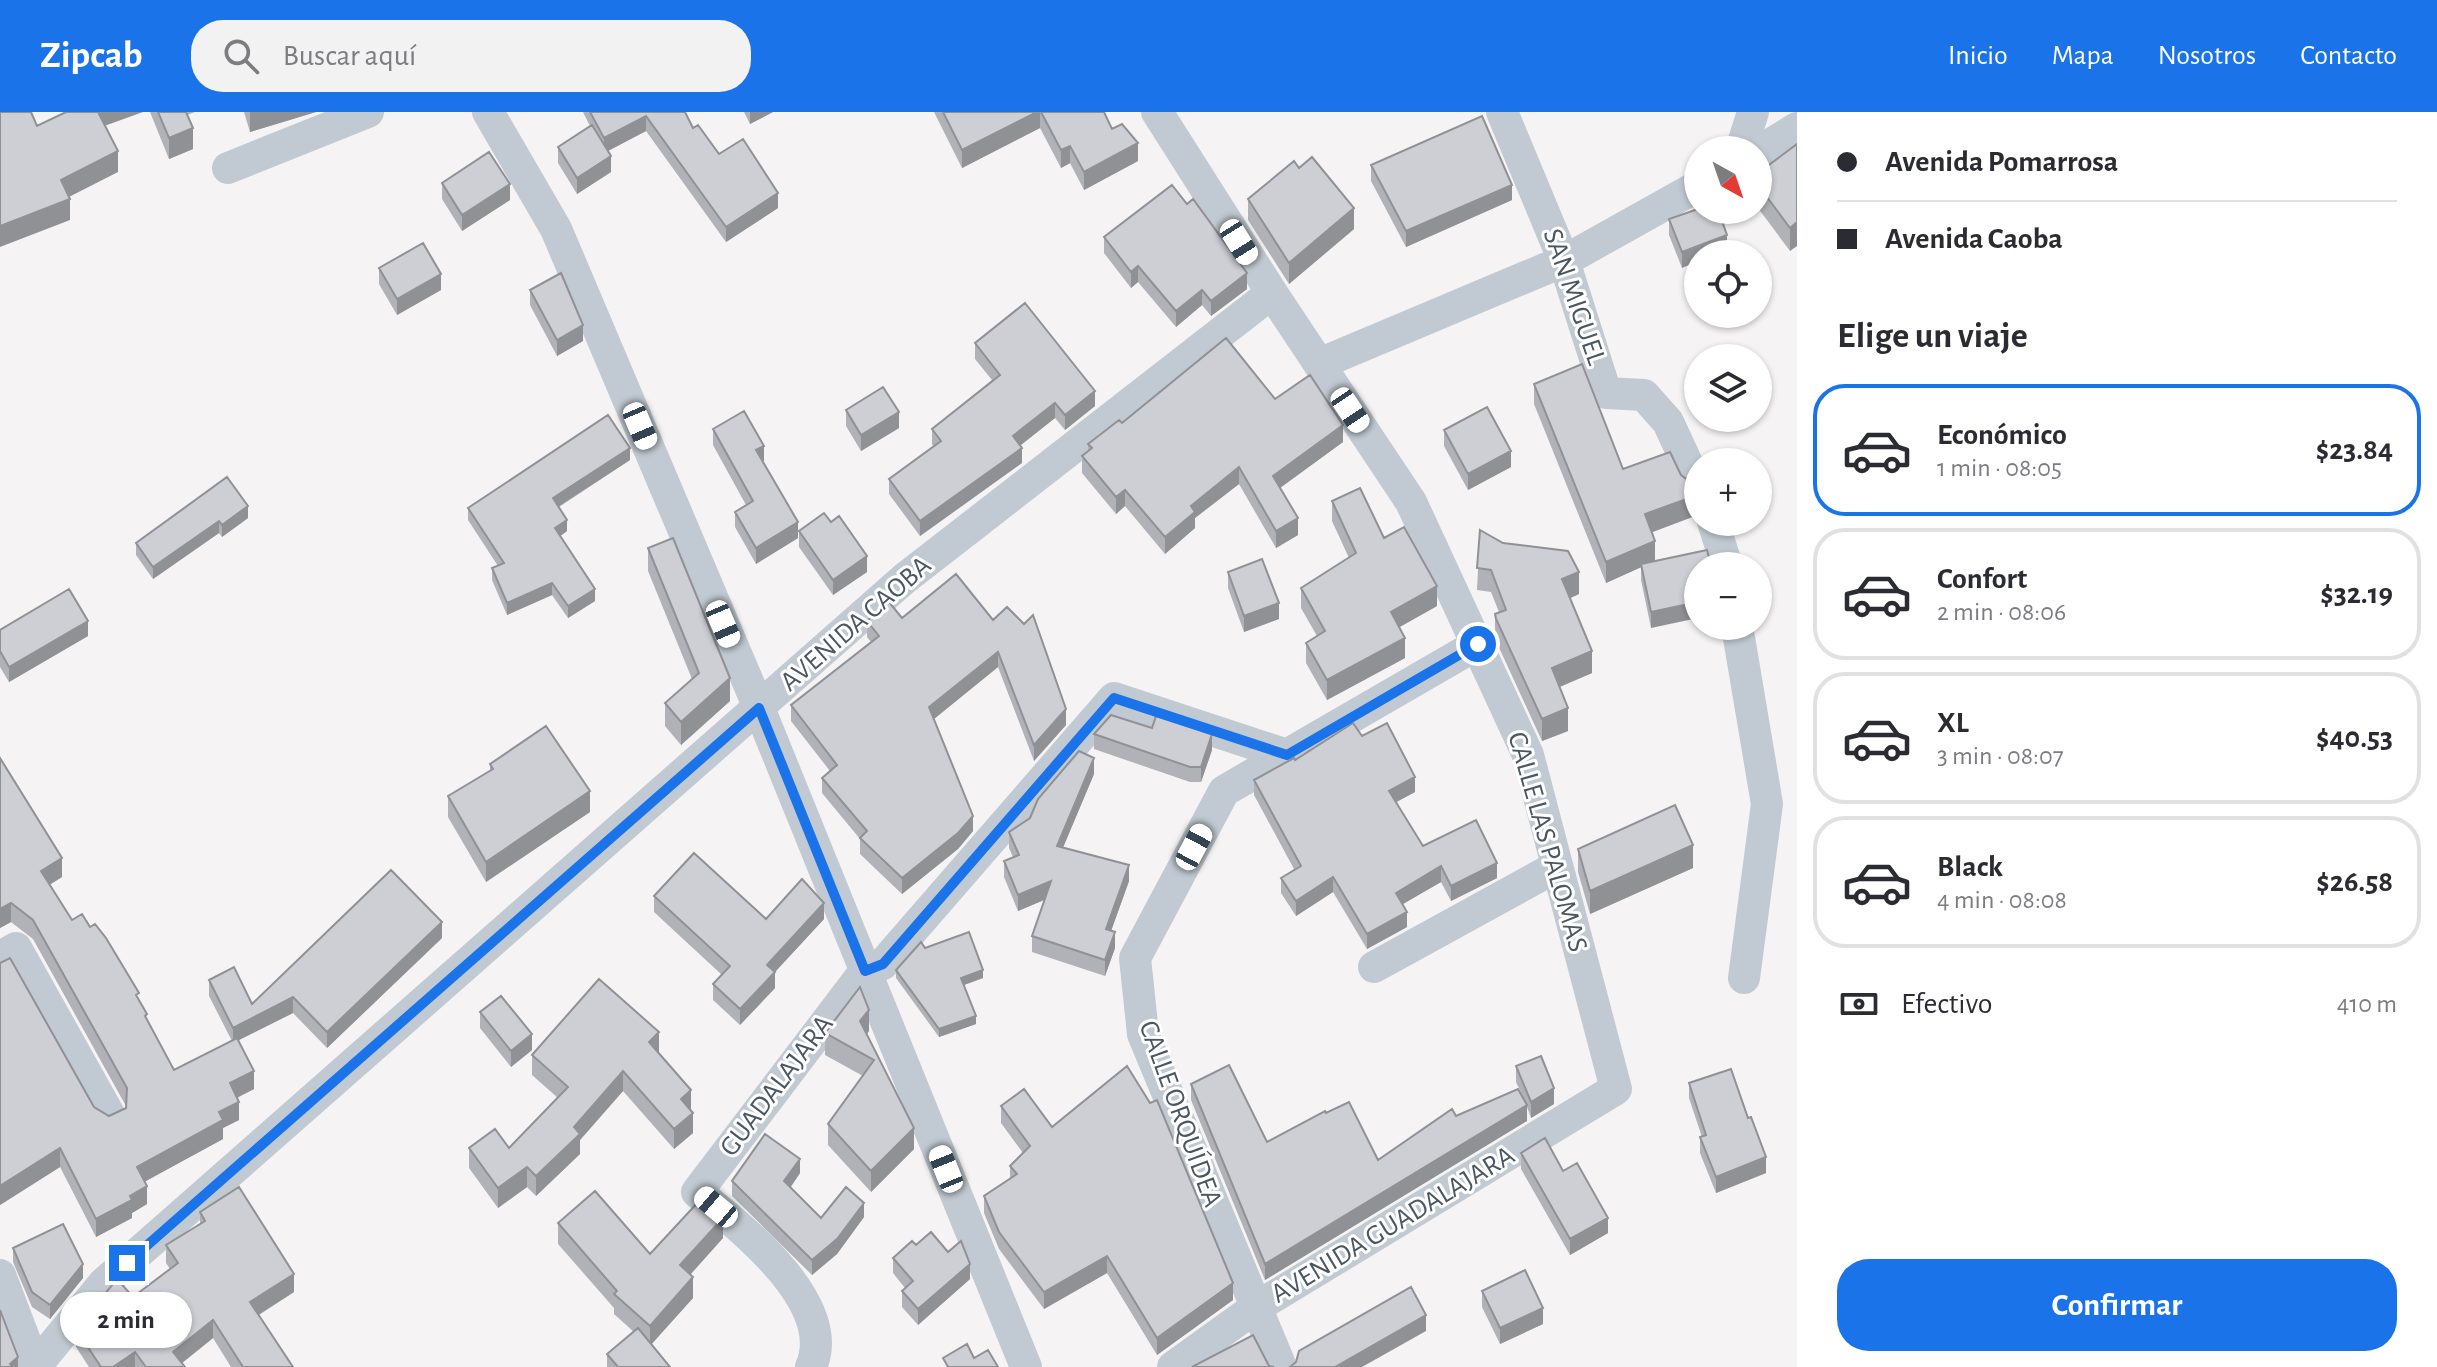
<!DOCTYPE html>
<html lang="es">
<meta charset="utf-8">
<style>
body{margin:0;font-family:"Alegreya Sans",sans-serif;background:#f2f2f3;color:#2b2b33;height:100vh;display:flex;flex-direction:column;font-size:30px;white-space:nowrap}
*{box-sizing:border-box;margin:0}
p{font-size:26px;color:#7c7c81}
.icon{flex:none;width:44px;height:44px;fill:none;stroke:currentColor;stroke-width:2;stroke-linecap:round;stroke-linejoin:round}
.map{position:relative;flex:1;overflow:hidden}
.details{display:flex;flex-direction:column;background:#fff;width:640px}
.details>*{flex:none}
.banner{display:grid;align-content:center;height:176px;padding:0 40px;background:#fff}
.needle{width:52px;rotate:140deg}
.tools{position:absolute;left:1684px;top:24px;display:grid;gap:16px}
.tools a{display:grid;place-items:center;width:88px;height:88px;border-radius:50%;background:#fff;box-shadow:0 2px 6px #0004;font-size:40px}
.end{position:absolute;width:36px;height:36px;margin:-18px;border:10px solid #1a73e8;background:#fff;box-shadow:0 0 0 4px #fff}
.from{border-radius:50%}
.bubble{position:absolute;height:56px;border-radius:28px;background:#fff;box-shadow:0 2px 6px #0004;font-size:26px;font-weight:700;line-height:56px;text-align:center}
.car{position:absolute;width:24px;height:48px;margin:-24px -12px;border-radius:10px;box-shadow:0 0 6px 2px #0007;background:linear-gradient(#fff 24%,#345 0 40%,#fff 0 76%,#345 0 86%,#fff 0)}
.banner b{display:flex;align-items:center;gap:28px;height:76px;font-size:30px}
.banner b+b{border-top:2px solid #e1e1e2}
.banner i{width:20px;height:20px;background:#2b2b33}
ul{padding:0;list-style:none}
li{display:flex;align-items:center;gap:24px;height:132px;margin:0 16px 12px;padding:0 24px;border:4px solid #e1e1e2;border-radius:32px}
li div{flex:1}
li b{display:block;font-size:30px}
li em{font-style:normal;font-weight:700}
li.current{border-color:#1a73e8}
li>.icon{width:72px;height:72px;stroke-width:1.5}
h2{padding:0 40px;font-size:36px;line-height:96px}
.pay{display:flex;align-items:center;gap:20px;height:88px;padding:0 40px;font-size:30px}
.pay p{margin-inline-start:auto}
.action{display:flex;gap:16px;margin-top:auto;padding:16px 40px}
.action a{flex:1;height:92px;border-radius:32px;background:#1a73e8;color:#fff;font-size:32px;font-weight:700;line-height:92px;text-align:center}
header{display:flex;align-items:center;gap:48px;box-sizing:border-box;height:112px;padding:0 40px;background:#1a73e8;color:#fff}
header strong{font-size:38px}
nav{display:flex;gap:44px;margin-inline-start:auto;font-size:28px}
.search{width:560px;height:72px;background:#f2f2f3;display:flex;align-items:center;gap:20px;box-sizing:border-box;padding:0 28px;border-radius:32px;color:#7c7c81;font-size:30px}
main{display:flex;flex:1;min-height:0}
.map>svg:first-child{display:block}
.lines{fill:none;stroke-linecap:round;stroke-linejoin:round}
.minor{stroke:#c1cad2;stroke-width:32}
.wall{fill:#b0b2b7}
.shaded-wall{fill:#909195}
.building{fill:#cdcfd5;stroke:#909195;stroke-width:2}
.route{stroke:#1a73e8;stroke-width:10}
.labels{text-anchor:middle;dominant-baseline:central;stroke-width:6;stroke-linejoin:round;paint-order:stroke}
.street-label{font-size:28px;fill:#4a5661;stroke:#fff}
</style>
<header>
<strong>Zipcab</strong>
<div class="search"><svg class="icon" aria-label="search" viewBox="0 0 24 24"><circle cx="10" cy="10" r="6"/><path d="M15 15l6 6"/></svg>Buscar aquí</div>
<nav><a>Inicio</a><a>Mapa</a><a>Nosotros</a><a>Contacto</a></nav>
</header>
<main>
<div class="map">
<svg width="1797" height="1255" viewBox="0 0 1797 1255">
<rect width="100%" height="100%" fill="#f5f3f3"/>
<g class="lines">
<path class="minor" d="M488,0L556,117L759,596L1026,1255
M1157,0L1272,181L1411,390L1528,643L1616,977L1255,1196L1173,1255
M1502,0L1564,149L1606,281L1644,283L1668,310L1698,375
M1741,38L1753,0
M1758,40L1797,16
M228,56L368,0
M1319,252L1564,149L1698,74
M1713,410L1727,454
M1737,514L1767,692L1744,866
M0,845L16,836L110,1004
M1374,855L1556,755
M0,1163L35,1255L104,1171L904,467L1272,181
M811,1255C839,1191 740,1115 697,1080L865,859L883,852L1114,586L1287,643
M1281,1255L1143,922L1135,846L1224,679L1478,532"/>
</g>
<path class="wall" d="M150,0H195L187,3L193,37L169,47Z
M244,0H316L250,20Z
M583,0H685L693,16L778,96L726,130L646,19L608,39L611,60L577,82L558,51V35L590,14Z
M744,0H773L750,12Z
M934,0H1104L1112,17L1138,49L1084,78L1070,51L1061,56L1040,16L962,56Z
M1797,32L1790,139L1758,96V61Z
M1371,53L1512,88L1406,135L1371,69Z
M1299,56L1354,117L1289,172L1248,108V87Z
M442,71L510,88L462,119L442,87Z
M1669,107L1727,138L1717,142H1698L1682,156L1669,123Z
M1104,125L1247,177L1211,204L1202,193L1176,215L1138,170L1131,176L1104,141Z
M379,156L441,178L397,203L379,172Z
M530,178L583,229L557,244L530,193Z
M975,231L1095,294L1065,318L1055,306L1021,333L1022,351L920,424L889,382V367L933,334L932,332V317L992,268L975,247Z
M1534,272L1623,357L1696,394L1695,404L1651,420V516L1641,468V455L1606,471L1534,292Z
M1275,287L1343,330L1280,376L1298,423L1276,436L1239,372L1195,406V416L1165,442L1125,394L1116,402L1082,361V344L1088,340V332L1122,311Z
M846,298L899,316L861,339L846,314Z
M713,317L763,350L798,426L756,452L735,415V400L746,393L713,333Z
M1444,318L1511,355L1468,378L1444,334Z
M630,348L559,395L567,419L560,424L595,489L568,506L552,483L507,503L492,468V456L498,454L468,408V396Z
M227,365L248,406L222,425L219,421L153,467L136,443V431Z
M1332,389L1384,426L1437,494L1399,515L1405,546L1327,588L1306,551V531L1317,524L1301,496V476L1349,446L1332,409Z
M1480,418L1579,482L1570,486L1592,561L1560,575L1568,619L1542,629L1496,529L1495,524V502L1499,500L1491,480L1477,478Z
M799,419L867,460L833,483L799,435Z
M648,436L730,589L681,633L665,614V591L692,567L648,459Z
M1228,460L1279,507L1244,520L1228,476Z
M956,462L1066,613L1034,649L998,555L934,607L973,719L958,737L902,782L860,742V727L822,681V666L830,659L791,609V593L871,530L867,525V509L902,506Z
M0,518L88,524L9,570L0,555Z
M1152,616L1212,638L1201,670H1190L1094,637V622Z
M1362,624L1415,680L1396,690L1423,734L1497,766L1451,789L1441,770L1403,792L1407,815L1367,837L1333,780L1296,804L1281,781V766L1294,757L1254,683V668L1295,648Z
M0,646L62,765L49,773L72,808L90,815L139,888L147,909L174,958L232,929L209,884V868L252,892L442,826L327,936L293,901L239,928L254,977L237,986L239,1008L223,1016V1027L145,1069L147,1092L132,1101V1106L96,1125L60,1055L0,1093V851L94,995L109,1004L126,996V994L33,827L11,810L0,816Z
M490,652L590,700L486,770L448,705V684L490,660Z
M1094,662L1063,735L1129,769L1111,819L1115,836L1105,864L1032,840V824L1044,788L1018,799L1004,765V749L1013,745L1009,736V720Z
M1578,737L1693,756L1590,802L1578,760Z
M654,784L766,807H824L775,860V876L740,913L713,888V872L722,863L654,800Z
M925,836L983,866L964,873L976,912L939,925L896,866V858Z
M480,900L532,938L511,955L480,916Z
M869,919L867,922L914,1037L871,1080L828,1033V1012L863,964L825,943V921Z
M658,940L691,998L693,1021L674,1037L623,979L580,1028V1042L536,1084L527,1075L498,1096L469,1056V1036H509L558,986L532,963V943Z
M1516,954L1554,992L1531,1006L1527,995V1009L1265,1168L1191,988V972L1267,1030L1326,1001L1378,1048L1456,1004L1524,987L1516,970Z
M1689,971L1766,1061L1716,1081L1700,1041V1025H1702L1689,986Z
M1001,994L1052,1015L1233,1188L1157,1243L1107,1161L1044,1197L999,1137L984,1101V1084L1010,1067V1054L1023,1041L1001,1011Z
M1521,1041L1563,1059L1608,1121L1570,1143L1521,1057Z
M800,1061L791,1075L821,1106L864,1105L837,1142L812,1163L732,1084V1069Z
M200,1100L294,1180L259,1203L293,1255H231L213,1226L182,1251L185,1255H89L76,1235V1217L133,1185L170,1157L166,1151V1133L200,1112Z
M558,1111L650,1142L723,1126L690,1163L693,1186L651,1232L670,1255H607V1242L634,1220L614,1202V1196L558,1132Z
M916,1133L970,1167L918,1213L902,1195V1179L905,1176L893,1161V1146Z
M13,1136L83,1166L50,1207L32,1195L13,1150Z
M1482,1179L1543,1212L1500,1232L1482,1195Z"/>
<path class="shaded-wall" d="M96,0H143L96,17Z
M250,0H316L250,20Z
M750,0H773L750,12Z
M1037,0H1040V16L962,56V38Z
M646,4V19L604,41V26Z
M193,16V37L169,47V26Z
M1138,31V49L1084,78V60Z
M1070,34V51L1061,56V38Z
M118,39V60L61,89V68Z
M611,44V60L577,82V66Z
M510,72V88L462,119V103Z
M1512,73V88L1406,135V119Z
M778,81V96L726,130V115Z
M70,87V108L0,135V114Z
M1354,96V117L1289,172V151Z
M1797,110V134L1790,139V116Z
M1727,123V138L1717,142H1698V149L1682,156V140Z
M1138,154V170L1131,176V160Z
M1247,161V177L1211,204V189Z
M441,162V178L397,203V187Z
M1202,178V193L1176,215V199Z
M583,213V229L557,244V228Z
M1095,279V294L1065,318V303Z
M1055,291V306L1013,339V324Z
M899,300V316L861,339V323Z
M1343,313V330L1273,381V364Z
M764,334V350L756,338Z
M630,336V348L553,398V386Z
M1022,336V351L920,424V409Z
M1511,339V355L1468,378V362Z
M1239,355V372L1195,406V416L1165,442V425L1191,394Z
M1696,374L1695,404L1645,423V402Z
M1125,378V394L1116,402V385Z
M248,394V406L222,425V413Z
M1298,406V423L1276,436V419Z
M567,408V419L555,428V416Z
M219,409V421L153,467V455Z
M798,410V426L756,452V436Z
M1655,429V449L1606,471V450Z
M867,444V460L833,483V468Z
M1579,460V482L1562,490V467Z
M552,471V483L507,503V491Z
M1437,474V494L1391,520V500Z
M595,477V489L568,506V494Z
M1698,490V506L1651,516V500Z
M1279,491V507L1244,520V504Z
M88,509V524L9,570V555Z
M1405,526V546L1327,588V568Z
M1592,539V561L1552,578V556Z
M998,540V555L929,611V595Z
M730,566V589L681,633V610Z
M1568,596V619L1542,629V607Z
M1066,597V613L1034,649V633Z
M1212,622V638L1201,670V655Z
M1094,646V662L1057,750V734Z
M1415,665V680L1389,694V679Z
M590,679V700L486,770V750Z
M973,704V719L958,737L902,782V766Z
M1693,733V756L1590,802V779Z
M62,746V765L41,778V759Z
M1497,751V766L1451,789V774Z
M1129,753V769L1106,833V817Z
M1441,754V770L1396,796V781Z
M1333,765V780L1296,804V789Z
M1051,769V785L1018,799V783Z
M11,791V810L0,816V797Z
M824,791V807L775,860V876L740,913V897L767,853Z
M1407,800V815L1367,837V822Z
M442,810V826L327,936V920Z
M1115,820V836L1105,864V848Z
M983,858V866L961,874V866Z
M293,885V901L233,931V916Z
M869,898V919L860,930V909Z
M976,904V912L939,925V917Z
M659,920V940L649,950V930Z
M532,922V938L511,955V939Z
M254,959V977L230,989V971Z
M623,959V979L580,1028V1042L536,1084V1064L574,1015Z
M1554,976V992L1531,1006V990Z
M691,978V998L681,1007V987Z
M239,990V1008L223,1016V1027L137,1074V1055L219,1000Z
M1527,993V1009L1265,1168V1152Z
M693,1001V1021L674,1037V1017Z
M914,1016V1037L871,1080V1059Z
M60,1036V1055L0,1093V1074Z
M1766,1045V1061L1716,1081V1065Z
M800,1047V1061L784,1084V1069Z
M527,1055V1075L498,1096V1076Z
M147,1074V1092L132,1101V1106L96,1125V1107Z
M864,1091V1105L837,1142L812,1163V1148Z
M723,1106V1126L680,1174V1153Z
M1608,1106V1121L1570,1143V1127Z
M1107,1144V1161L1044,1197V1180Z
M83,1152V1166L50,1207V1193Z
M970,1152V1167L918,1213V1197Z
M294,1162V1180L250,1208V1190Z
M693,1165V1186L650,1234V1214Z
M1233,1171V1188L1157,1243V1226Z
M1543,1196V1212L1500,1232V1216Z
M1426,1203V1219L1362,1255H1335Z
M213,1208V1226L177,1255L173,1240Z
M135,1240V1255H113Z
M18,1245V1255H10V1252Z"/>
<path class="building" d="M0,0H31L37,14L66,0H98L118,39L61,68L70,87L0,114Z
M158,0H186L193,16L169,26Z
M590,0H685L693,16L698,13L719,42L743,27L778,81L726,115L646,4L604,26Z
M943,0H1037L962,38Z
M1041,0H1104L1112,17L1122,12L1138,31L1084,60L1070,34L1061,38Z
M1482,4L1512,73L1406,119L1371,53Z
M592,13L611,44L577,66L558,35Z
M1797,32V110L1790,116L1758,73V61Z
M489,40L510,72L462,103L442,71Z
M1312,45L1354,96L1289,151L1248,87L1294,49L1299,56Z
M1172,73L1187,92L1193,87L1247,161L1211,189L1202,178L1176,199L1138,154L1131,160L1104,125Z
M1698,97V98H1718L1727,123L1682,140L1669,107Z
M423,131L441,162L397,187L379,156Z
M561,161L583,213L557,228L530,178Z
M1025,191L1095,279L1065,303L1055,291L1013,324L1022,336L920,409L889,367L941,329L932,317L1000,263L975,231Z
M1226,226L1275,287L1310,263L1343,313L1273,364L1298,406L1276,419L1239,355L1191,394L1195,400L1165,425L1125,378L1116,385L1082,344L1092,336L1088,332L1119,308L1122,311Z
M1582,252L1623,357L1670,340L1681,363L1696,374L1695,384L1645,402L1655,429L1606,450L1534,272Z
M883,275L899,300L861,323L846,298Z
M1487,295L1511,339L1468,362L1444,318Z
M744,299L764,334L756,338L798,410L756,436L735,400L753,389L713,317Z
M608,303L630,336L553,386L567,408L555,416L595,477L568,494L552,471L507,491L492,456L504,451L468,396Z
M227,365L248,394L222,413L219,409L153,455L136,431Z
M1360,376L1384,426L1404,415L1437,474L1391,500L1405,526L1327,568L1306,531L1325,519L1301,476L1356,441L1332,389Z
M824,401L831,410L839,404L867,444L833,468L799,419Z
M1480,418L1503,431L1568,439L1579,460L1562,467L1592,539L1552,556L1568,596L1542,607L1496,507L1495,502L1506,498L1491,458L1477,456Z
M673,426L730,566L681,610L665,591L699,561L648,436Z
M1707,438L1711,454H1698V490L1651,500L1641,452Z
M1262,447L1279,491L1244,504L1228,460Z
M956,462L993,508L1007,495L1024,512L1033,503L1066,597L1034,633L998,540L929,595L973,704L958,721L902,766L860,726L867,719L822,666L837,653L791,593L879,524L867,509L889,490L902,506Z
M69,477L88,509L9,555L0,539V518Z
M1111,603L1152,616L1156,604L1212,622L1201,655H1190L1094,622Z
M1353,611L1362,624L1387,611L1415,665L1389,679L1423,734L1476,708L1497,751L1451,774L1441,754L1396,781L1407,800L1367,822L1333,765L1296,789L1281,766L1301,754L1254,668L1294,646L1295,648Z
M546,614L590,679L486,750L448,684L493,657L490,652Z
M1079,639L1094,646L1057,734L1129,753L1106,817L1115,820L1105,848L1032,824L1051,769L1018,783L1004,749L1019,743L1009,720L1030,706L1038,687Z
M0,646L62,746L41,759L72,808L82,802L90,815L95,812L106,826L139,881L136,883L147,902L145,904L174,958L237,926L254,959L230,971L239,990L219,1000L223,1008L137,1055L147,1074L130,1084L132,1088L96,1107L60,1036L0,1074V851L10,846L94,995L109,1004L126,996L127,976L33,808L11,791L0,797Z
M1675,693L1693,733L1590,779L1578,737Z
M694,741L766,807L802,767L824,791L767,853L775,860L740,897L713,872L730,854L654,784Z
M391,758L442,810L327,920L293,885L233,916L209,868L234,855L252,892Z
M969,820L983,858L961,866L976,904L939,917L896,858L921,830L925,836Z
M599,867L659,920L649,930L691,978L681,987L693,1001L674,1017L623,959L574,1015L580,1022L536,1064L527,1055L498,1076L469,1036L495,1017L509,1036L568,975L532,943Z
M860,875L869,898L860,909L914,1016L871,1059L828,1012L874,948L825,921Z
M501,884L532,922L511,939L480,900Z
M1541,944L1554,976L1531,990L1516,954Z
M1229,953L1267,1030L1325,999L1326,1001L1349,990L1378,1048L1452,997L1456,1004L1518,977L1527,993L1265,1152L1191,972Z
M1127,954L1150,991L1157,988L1233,1171L1157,1226L1107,1144L1044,1180L999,1120L984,1084L1017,1062L1010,1054L1030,1034L1001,994L1024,977L1052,1015Z
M1731,957L1748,1006L1751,1005L1766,1045L1716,1065L1700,1025L1706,1023L1689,971Z
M765,1022L800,1047L784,1069L821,1106L846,1075L864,1091L837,1127L812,1148L732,1069Z
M1545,1026L1563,1059L1577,1051L1608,1106L1570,1127L1521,1041Z
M239,1075L294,1162L250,1190L293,1255H243L213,1208L173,1240L185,1255H146L135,1240L113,1255H101L76,1217L117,1167L133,1185L178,1151L166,1133L205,1109L200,1100Z
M595,1079L650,1142L701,1087L723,1106L680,1153L693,1165L650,1214L614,1182L617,1179L558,1111Z
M63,1112L83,1152L50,1193L32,1180L13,1136Z
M931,1120L948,1140L961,1129L970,1152L918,1197L902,1179L913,1169L893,1146L912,1129L916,1133Z
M1525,1158L1543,1196L1500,1216L1482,1179Z
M1411,1175L1426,1203L1335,1255H1290L1296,1250L1299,1239Z
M0,1198L18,1245L10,1252L12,1255H0Z
M638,1216L670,1255H618L607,1242Z
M1253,1223L1269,1254L1274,1255H1192Z
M967,1232L974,1246L988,1238L998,1255H948L943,1246Z"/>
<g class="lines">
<path class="route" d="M127,1151L759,596L865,859L883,852L1114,586L1287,643L1478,532"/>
</g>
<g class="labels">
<g class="street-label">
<text transform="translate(1574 185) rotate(71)">SAN MIGUEL</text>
<text transform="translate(856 512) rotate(-41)">AVENIDA CAOBA</text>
<text transform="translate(1547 730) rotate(74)">CALLE LAS PALOMAS</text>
<text transform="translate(777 974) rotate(-53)">GUADALAJARA</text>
<text transform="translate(1180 1002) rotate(70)">CALLE ORQUÍDEA</text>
<text transform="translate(1393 1113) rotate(-31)">AVENIDA GUADALAJARA</text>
</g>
</g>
</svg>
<div class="tools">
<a><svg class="needle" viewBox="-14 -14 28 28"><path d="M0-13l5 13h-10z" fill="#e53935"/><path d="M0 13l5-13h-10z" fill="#7c7c81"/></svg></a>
<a><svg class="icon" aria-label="locate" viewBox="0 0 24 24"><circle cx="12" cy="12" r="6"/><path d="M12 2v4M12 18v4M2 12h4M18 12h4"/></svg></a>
<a><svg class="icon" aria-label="layers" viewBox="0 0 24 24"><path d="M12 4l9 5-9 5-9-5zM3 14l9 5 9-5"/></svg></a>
<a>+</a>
<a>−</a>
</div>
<i class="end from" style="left:1478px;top:532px"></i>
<i class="end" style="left:127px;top:1151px"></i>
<div class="bubble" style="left:60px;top:1180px;width:132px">2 min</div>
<i class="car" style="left:1239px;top:130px;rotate:148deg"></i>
<i class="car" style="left:1350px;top:298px;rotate:146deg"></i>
<i class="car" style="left:640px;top:314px;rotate:157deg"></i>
<i class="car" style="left:723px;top:512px;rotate:157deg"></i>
<i class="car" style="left:1194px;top:735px;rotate:28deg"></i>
<i class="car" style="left:946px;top:1057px;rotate:338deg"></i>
<i class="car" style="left:716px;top:1095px;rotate:310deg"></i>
</div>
<section class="details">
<div class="banner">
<b><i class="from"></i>Avenida Pomarrosa</b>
<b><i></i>Avenida Caoba</b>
</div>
<h2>Elige un viaje</h2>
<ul>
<li class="current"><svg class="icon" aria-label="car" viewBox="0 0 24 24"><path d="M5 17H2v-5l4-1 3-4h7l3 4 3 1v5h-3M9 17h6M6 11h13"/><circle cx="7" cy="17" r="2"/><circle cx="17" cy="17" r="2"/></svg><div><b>Económico</b><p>1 min · 08:05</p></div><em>$23.84</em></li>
<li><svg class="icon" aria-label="car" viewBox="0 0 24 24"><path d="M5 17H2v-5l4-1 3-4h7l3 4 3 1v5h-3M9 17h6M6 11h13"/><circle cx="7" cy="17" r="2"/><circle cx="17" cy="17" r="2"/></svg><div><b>Confort</b><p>2 min · 08:06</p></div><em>$32.19</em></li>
<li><svg class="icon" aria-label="car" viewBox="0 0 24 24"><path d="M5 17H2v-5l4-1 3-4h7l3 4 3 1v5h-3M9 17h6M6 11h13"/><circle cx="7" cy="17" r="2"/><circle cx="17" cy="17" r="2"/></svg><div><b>XL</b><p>3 min · 08:07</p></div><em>$40.53</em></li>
<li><svg class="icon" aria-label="car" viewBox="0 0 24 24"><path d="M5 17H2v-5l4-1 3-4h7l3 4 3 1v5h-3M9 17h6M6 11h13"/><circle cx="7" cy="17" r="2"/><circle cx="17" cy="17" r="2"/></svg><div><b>Black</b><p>4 min · 08:08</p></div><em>$26.58</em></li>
</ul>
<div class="pay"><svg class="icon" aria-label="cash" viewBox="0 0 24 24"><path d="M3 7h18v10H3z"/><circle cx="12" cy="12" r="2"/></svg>Efectivo<p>410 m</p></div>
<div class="action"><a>Confirmar</a></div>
</section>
</main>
